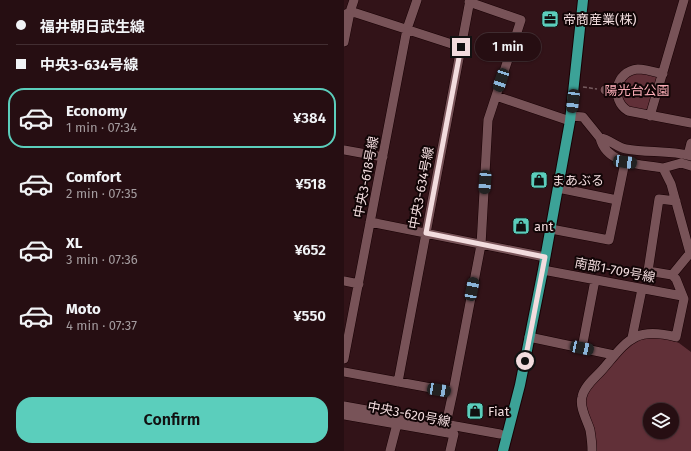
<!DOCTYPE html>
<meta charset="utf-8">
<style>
body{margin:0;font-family:"Fira Sans","Noto Sans JP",sans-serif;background:#2e171b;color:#f1f3f6;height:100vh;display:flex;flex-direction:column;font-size:15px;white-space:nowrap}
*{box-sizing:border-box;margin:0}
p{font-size:13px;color:#a49c9f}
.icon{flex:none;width:22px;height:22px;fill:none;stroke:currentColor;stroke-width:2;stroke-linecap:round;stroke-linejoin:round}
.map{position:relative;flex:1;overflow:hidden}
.details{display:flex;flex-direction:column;background:#260e12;width:344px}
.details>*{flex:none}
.hud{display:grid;align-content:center;height:88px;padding:0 16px;background:#260e12}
.tools{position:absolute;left:299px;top:403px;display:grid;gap:8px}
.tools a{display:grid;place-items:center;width:36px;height:36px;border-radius:50%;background:#260e12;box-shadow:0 1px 3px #0004,0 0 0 1px #422e32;font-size:20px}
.end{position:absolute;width:18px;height:18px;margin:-9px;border:5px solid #f2dcde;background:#111;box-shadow:0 0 0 2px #111}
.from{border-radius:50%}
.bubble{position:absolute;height:28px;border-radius:14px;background:#260e12;box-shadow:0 1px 3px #0004,0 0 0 1px #422e32;font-size:13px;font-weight:600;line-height:28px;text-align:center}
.car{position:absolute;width:12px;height:24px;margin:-12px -6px;border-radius:5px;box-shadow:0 0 3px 1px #0007;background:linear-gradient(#222 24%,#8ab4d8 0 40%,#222 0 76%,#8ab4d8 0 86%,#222 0)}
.hud b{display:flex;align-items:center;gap:14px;height:38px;font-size:15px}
.hud b+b{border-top:1px solid #422e32}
.hud i{width:10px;height:10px;background:#f1f3f6}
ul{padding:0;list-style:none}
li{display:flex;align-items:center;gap:12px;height:60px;margin:0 8px 6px;padding:0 8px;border:2px solid transparent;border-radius:16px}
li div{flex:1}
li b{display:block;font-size:15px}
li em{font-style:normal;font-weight:600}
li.on{border-color:#5bcebc}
li>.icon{width:36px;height:36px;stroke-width:1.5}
.cta{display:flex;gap:8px;margin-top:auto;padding:8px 16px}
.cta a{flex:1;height:46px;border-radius:16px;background:#5bcebc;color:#111;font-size:16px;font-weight:600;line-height:46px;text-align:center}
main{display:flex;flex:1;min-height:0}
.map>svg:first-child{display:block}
.green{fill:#613038;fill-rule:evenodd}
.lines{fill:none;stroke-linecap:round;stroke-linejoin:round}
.minor-casing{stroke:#180104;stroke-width:10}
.major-casing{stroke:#180104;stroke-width:12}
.path{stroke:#775c60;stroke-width:1.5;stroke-dasharray:4 2;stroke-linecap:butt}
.minor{stroke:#785358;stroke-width:9}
.major{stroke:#3ca297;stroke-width:10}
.route{stroke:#f2dcde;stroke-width:5}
.labels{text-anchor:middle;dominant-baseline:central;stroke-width:4;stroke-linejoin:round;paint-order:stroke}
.poi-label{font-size:13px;fill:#f2dcde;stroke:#110506;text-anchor:start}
.park-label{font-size:13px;fill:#fcaeb8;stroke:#110506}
.street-label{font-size:13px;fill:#f2dcde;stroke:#110506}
</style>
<main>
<section class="details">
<div class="hud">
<b><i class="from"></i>福井朝日武生線</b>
<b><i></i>中央3-634号線</b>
</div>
<ul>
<li class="on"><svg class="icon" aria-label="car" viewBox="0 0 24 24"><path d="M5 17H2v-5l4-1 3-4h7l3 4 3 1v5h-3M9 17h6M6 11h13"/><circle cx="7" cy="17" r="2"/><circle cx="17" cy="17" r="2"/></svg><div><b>Economy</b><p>1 min · 07:34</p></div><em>¥384</em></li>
<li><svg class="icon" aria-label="car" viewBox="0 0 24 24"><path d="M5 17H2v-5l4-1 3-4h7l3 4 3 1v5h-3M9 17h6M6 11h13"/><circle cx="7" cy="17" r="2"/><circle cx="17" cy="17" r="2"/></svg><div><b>Comfort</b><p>2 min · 07:35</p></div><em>¥518</em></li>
<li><svg class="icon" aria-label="car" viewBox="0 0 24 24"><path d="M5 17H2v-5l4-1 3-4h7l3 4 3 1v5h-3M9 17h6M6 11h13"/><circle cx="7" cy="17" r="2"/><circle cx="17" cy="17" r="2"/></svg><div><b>XL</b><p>3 min · 07:36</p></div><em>¥652</em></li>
<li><svg class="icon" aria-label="car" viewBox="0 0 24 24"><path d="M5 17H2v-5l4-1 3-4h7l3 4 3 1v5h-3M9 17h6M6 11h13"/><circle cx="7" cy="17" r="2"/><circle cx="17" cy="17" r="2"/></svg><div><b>Moto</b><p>4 min · 07:37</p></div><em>¥550</em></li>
</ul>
<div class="cta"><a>Confirm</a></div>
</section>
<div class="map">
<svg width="347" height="451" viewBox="0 0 347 451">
<rect width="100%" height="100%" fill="#321318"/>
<path class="green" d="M293,72L311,76L313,79L304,110L285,108L278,101L276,87L282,77Z
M314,336L335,343L347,352V451H253C251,442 251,432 248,424C246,416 241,409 241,400C242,389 284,345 295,339C301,336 308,337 314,336ZM306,410H328V432H306Z"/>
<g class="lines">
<defs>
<path id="minor" d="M0,15L6,12L12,13L117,47
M0,42L6,12L10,0
M319,74C311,72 302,69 294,69C271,71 266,100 284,111L347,123
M261,90L273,92
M152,96L226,121
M227,116L239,117L256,138C266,139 272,147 282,149C303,153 326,150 347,156
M306,116L340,0
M256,138C263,165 296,164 319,168L327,184L346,253L328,275
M0,150L39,157
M344,155L347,143
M319,168L337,163L347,166
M214,188L273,200
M26,222L201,257
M207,229L265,240L281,162
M199,270L338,296
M328,275L304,271L315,199L332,201
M0,281L15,284
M185,337L270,355
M288,338L298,289
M238,348L251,280
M0,359L63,29L73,0
M0,372L109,392L137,245L144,120L177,20L125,2
M54,382L126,0
M0,406L156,434
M0,415L110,434L106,451
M102,424L109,392
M46,451L53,424
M248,451C248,444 247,436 246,430C243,420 235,407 238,397C240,386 251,378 258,370C283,341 290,326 332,337L340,299L332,279L328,275"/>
<path id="major" d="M159,451L176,385L199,270L226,121L239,0"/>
</defs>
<use href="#minor" class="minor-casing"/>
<use href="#major" class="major-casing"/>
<path class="path" d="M239,87L253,89"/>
<use href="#minor" class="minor"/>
<use href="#major" class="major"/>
</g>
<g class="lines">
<path class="route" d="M117,47L82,233L201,257L181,361"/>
</g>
<defs>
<symbol id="office-square" viewBox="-11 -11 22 22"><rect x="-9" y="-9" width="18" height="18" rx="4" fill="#5bcebc" stroke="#110506"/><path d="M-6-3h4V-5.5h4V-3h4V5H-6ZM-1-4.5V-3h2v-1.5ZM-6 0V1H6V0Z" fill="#111"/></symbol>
<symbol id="shop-square" viewBox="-11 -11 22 22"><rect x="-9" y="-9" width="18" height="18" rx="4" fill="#5bcebc" stroke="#110506"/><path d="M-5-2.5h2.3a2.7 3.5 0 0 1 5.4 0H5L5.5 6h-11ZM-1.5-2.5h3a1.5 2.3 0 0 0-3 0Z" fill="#111"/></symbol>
</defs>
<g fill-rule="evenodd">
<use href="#office-square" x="196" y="9" width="20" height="20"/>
<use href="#shop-square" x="185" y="170" width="20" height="20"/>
<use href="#shop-square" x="167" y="216" width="20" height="20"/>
<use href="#shop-square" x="121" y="401" width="20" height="20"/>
</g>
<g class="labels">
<g class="poi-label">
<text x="219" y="19">帝商産業(株)</text>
<text x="208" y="180">まあぶる</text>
<text x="190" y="226">ant</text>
<text x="144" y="411">Fiat</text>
</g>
<g class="park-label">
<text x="293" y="90">陽光台公園</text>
</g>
<g class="street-label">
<text transform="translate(22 177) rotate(-79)">中央3-618号線</text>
<text transform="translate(77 188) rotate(-79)">中央3-634号線</text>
<text transform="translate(271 270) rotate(11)">南部1-709号線</text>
<text transform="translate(65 414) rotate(11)">中央3-620号線</text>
</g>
</g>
</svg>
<div class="tools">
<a><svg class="icon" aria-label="layers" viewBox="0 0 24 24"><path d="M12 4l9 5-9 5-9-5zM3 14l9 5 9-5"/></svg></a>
</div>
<i class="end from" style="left:181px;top:361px"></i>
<i class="end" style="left:117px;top:47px"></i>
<div class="bubble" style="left:131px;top:33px;width:66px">1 min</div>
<i class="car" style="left:157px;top:80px;rotate:198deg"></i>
<i class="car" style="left:229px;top:101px;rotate:187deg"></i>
<i class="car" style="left:281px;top:162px;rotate:98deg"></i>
<i class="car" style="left:141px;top:182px;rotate:184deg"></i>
<i class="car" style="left:128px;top:289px;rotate:11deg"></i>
<i class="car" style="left:238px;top:348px;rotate:102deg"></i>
<i class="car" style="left:95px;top:390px;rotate:100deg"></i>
</div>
</main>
